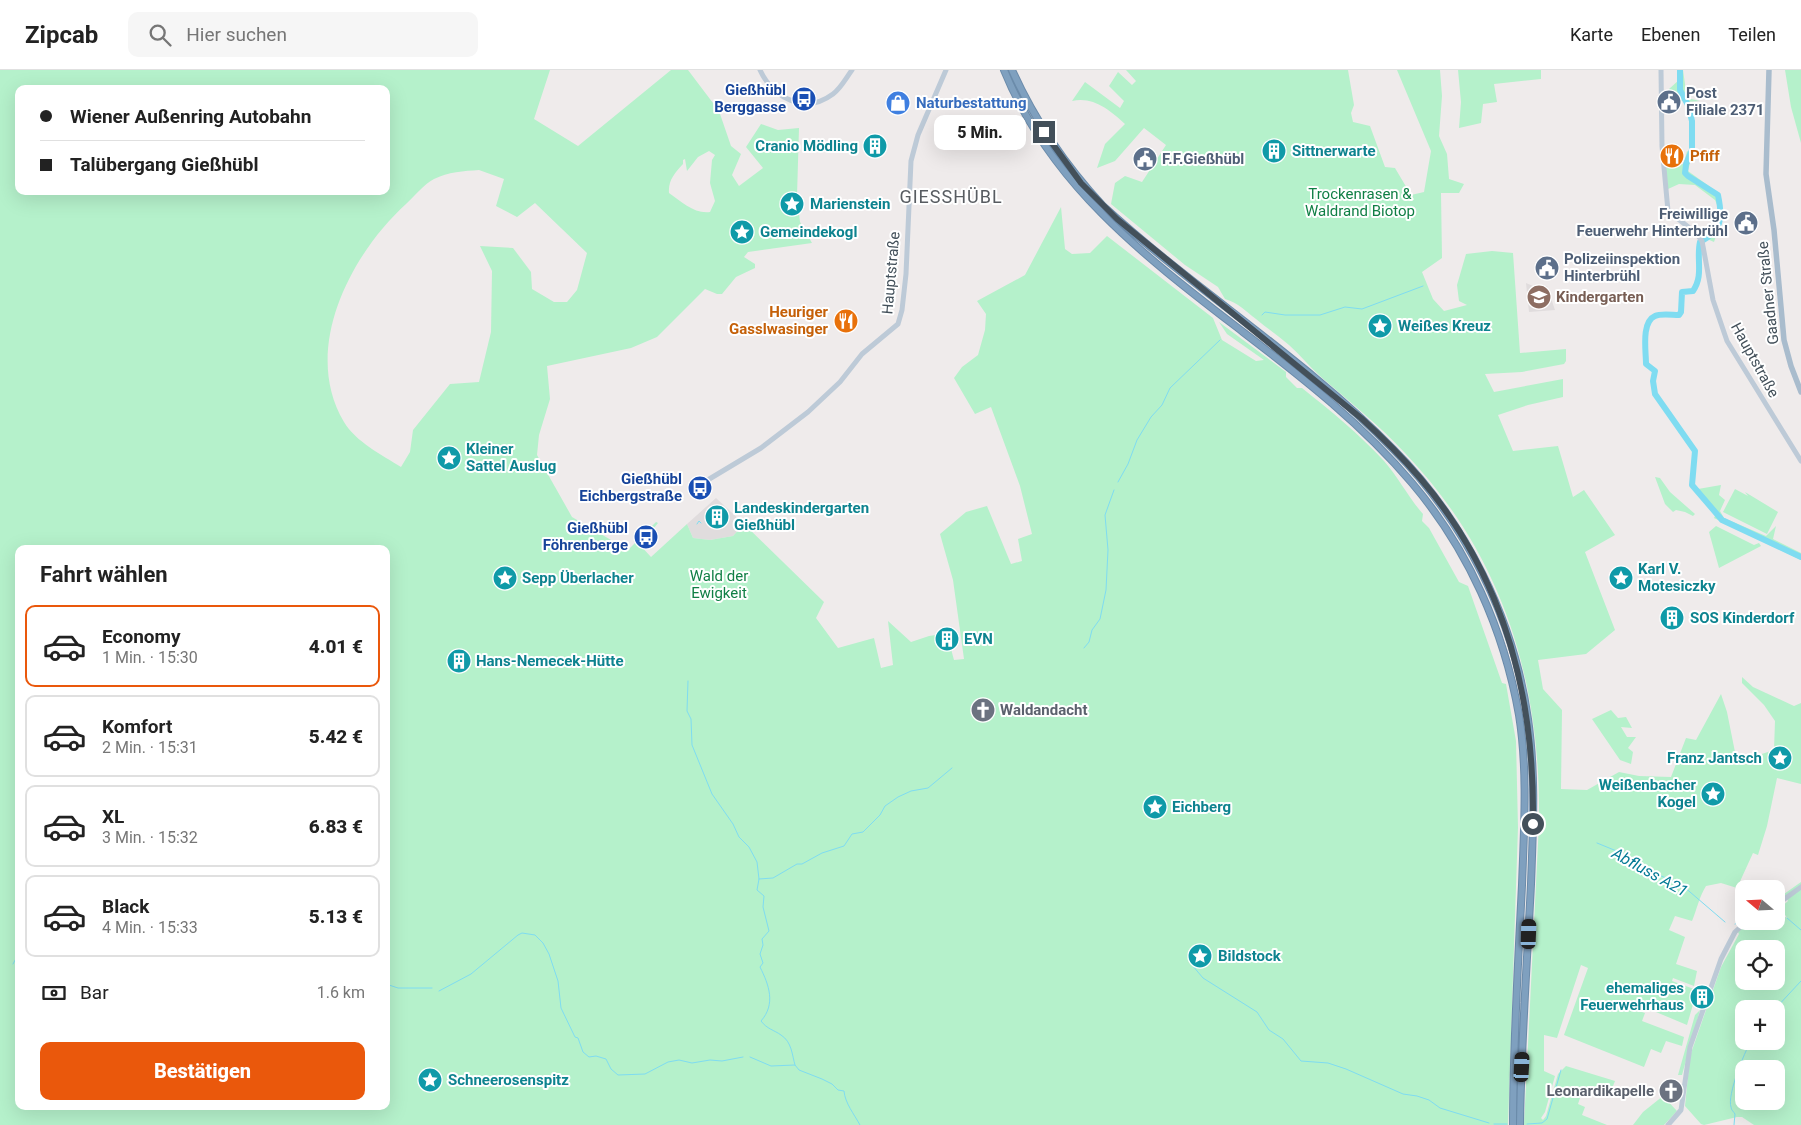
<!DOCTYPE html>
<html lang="de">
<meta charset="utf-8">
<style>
body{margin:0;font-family:Roboto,sans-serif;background:#f6f6f6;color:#222;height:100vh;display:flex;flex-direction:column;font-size:19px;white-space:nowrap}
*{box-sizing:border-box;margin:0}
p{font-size:16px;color:#767676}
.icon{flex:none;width:28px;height:28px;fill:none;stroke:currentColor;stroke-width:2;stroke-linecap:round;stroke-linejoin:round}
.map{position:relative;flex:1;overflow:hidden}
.panel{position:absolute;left:15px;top:475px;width:375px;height:565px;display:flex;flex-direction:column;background:#fff;border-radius:10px;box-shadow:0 5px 20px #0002}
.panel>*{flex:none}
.banner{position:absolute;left:15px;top:15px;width:375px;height:110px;border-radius:10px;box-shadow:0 5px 20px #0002;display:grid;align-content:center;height:110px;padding:0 25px;background:#fff}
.needle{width:32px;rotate:289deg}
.tools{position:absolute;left:1735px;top:810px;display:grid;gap:10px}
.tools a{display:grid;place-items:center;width:50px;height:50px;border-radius:10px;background:#fff;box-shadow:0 5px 20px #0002;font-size:25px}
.end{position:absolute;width:22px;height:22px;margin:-11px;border:6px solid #43505a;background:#fff;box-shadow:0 0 0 2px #fff}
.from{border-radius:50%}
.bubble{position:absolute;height:35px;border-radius:10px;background:#fff;box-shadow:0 5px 20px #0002;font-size:16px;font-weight:800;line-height:35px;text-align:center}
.car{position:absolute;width:15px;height:30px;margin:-15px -8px;border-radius:6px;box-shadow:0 0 4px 1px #0007;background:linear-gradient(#222 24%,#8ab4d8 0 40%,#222 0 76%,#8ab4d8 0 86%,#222 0)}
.banner b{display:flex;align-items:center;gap:18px;height:48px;font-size:19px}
.banner b+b{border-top:1px solid #e0e0e0}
.banner i{width:12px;height:12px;background:#222}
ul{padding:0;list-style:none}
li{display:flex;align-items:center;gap:15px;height:82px;margin:0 10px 8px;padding:0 15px;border:2px solid #e0e0e0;border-radius:10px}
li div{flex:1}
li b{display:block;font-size:19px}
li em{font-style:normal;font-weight:800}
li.selected{border-color:#ea580c}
li>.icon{width:45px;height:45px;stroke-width:1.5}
h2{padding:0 25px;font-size:22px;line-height:60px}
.pay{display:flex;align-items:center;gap:12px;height:55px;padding:0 25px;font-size:19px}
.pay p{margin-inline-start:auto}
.action{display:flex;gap:10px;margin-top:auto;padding:10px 25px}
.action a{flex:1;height:58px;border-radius:10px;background:#ea580c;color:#fff;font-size:20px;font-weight:800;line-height:58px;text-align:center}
header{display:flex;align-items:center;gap:30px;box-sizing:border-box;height:70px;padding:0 25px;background:#fff;border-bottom:1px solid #e0e0e0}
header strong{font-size:24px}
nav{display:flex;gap:28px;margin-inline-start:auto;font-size:18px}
.search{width:350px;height:45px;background:#f6f6f6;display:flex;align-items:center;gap:12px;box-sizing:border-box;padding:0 18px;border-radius:10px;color:#767676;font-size:19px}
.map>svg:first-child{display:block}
.education{fill:#e0dcdd}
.green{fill:#b5f1cb;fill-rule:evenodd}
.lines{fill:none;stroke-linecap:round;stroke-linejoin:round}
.stream{stroke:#7fdcf1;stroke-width:1}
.river{stroke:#7fdcf1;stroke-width:6}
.highway-casing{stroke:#6b8baa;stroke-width:8}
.secondary{stroke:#bdcad7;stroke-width:5}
.primary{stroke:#a9bccd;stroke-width:5.5}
.highway{stroke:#7fa0bf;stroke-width:6}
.route{stroke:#43505a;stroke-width:6}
.labels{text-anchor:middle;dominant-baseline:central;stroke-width:4;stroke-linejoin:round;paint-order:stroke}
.transit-label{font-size:15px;font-weight:bold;fill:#164399;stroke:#fff;text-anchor:end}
.service-label{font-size:15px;font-weight:bold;fill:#4e5e75;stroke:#fff;text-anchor:start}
.shop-label{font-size:15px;font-weight:bold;fill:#366cbe;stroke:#fff;text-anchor:start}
.culture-label{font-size:15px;font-weight:bold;fill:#0d838f;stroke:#fff;text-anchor:start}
.food-label{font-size:15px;font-weight:bold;fill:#c56008;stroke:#fff;text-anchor:start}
.park-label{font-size:15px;fill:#107f45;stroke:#fff}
.street-label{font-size:15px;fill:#43505a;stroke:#fff}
.education-label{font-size:15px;font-weight:bold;fill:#785e54;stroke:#fff;text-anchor:start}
.worship-label{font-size:15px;font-weight:bold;fill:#5b616d;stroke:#fff;text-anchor:start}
.water-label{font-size:16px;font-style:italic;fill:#057b96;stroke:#fff}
.quarter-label{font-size:18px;letter-spacing:1px;fill:#585c61;stroke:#fff}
</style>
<header>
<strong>Zipcab</strong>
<div class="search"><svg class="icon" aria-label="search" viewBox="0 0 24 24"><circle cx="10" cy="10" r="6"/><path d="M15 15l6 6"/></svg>Hier suchen</div>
<nav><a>Karte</a><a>Ebenen</a><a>Teilen</a></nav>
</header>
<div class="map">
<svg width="1801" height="1055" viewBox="0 0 1801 1055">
<rect width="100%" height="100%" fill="#efebeb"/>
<path class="education" d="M1526,213L1533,216H1547L1555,240L1529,242Z
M716,428L744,454L733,466L710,470L693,468L687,454Z"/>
<path class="green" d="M0,0H550L534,49L578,76L671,0H688L719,41L731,76L741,84L732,105L739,116L763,98L746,77L761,54L778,60L799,58L797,126L800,152L812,173L748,182L744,187L755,194V198L736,207L722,224H717L705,219L657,267L631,278L547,296L550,329L539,365L537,385L572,447L628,480L656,452L658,453L640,475L651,487L687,454L693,468L710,470L733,466L744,454L824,532L816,548L838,578L874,568L881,598L893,595L888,551L911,572L929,566L942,564L946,579H951L954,590L964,589L953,510L940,464L966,442L987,436L1011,494L1022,491L1018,469L1032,464L1020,416L991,337L975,344L954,308L962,297L978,285L985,260L986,244L977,231L1025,205L1061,137L1065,179L1072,184L1090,183L1107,166L1213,248L1222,270L1256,291L1264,290L1227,264L1219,252L1286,302V307L1297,318H1302C1331,341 1359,364 1384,391C1399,408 1408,427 1423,444L1422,451L1429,458L1459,512L1468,516L1502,613L1506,614L1516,671L1518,757L1508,1055H0ZM19,19H386V121H19ZM709,81L715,85L712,90L710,113L715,131L710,142C694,144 682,132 669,123C668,110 675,103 683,94V90L685,89L687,101L698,87ZM479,100L504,109L496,136L517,147L535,133L587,183L577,220L567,232H554L532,219L531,202L513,178L480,176L492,201L491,262L479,312L450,314L413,360L410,382L401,397C382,385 356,372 344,352C301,280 350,185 406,134C414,127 424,114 434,109C448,102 464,101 479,100ZM19,479H386V1036H19Z
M1126,0H1348L1354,35L1351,43L1353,52L1370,56L1385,97L1395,98L1411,125L1424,122L1431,81L1397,0H1440L1442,26L1439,66L1447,84L1449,109L1464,114L1459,123H1441L1442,188L1422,202L1433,229L1444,241L1467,235L1459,231L1457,215L1466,184L1492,181L1513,183L1520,283L1566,279V291L1564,294L1522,302L1485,304L1494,322L1563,309V327L1528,335L1498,345L1513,381L1558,376L1573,427L1584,420L1615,465L1585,482L1615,560L1586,584L1538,590L1543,619L1562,640L1561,719L1587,720L1619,702L1639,706L1671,707L1686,668L1696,670L1721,624L1727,642L1737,692L1774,680L1775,651L1764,635L1742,613V607L1753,617L1794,636L1801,633V714L1777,708L1767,756L1758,785L1753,783L1737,818L1721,813L1706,816C1699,827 1697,839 1692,851L1675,846L1669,860L1685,867L1676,894L1697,901L1694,916L1673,908L1672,911L1694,919V931L1687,955L1644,937L1642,942L1645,943L1642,951L1684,967L1682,976L1666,971L1661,983L1651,979L1644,997L1564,965L1588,898L1581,895L1557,968L1544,965V1001L1555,1006L1545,1042L1541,1048L1543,1050L1546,1046L1558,1004L1566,996L1615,1011L1609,1026L1589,1017L1587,1027L1581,1025L1578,1034L1585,1037L1582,1045L1607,1055H1524L1539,753C1541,612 1504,487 1405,383C1379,355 1350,332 1321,307C1310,297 1300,285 1289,275C1278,266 1267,258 1256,249C1245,241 1239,233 1225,229L1218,217L1185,195L1111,134L1115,113L1125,106L1142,112L1166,75L1144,58L1115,91L1097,98L1105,74L1125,54C1110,40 1093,26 1072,31L1085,12L1120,38L1124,31L1109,16L1118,2L1132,15L1136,11Z
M1458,0H1541V9L1494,14L1497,32L1483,34L1481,53L1459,58L1461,32Z
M1679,0H1683L1687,28L1700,31L1685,32L1671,27L1669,19L1679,10Z
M1785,0H1801V73L1791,37Z
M1687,81L1692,84L1688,101L1720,124L1719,157L1714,172L1705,168L1715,157L1718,137L1715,130L1695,115L1679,114L1668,119L1665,95L1684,94Z
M1655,407L1660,408L1670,422L1695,444L1693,446L1685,442L1676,440L1673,442L1665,434Z
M1721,415L1719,425L1725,430L1720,441L1724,448L1766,466L1776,456L1773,469L1801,483V490L1714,448L1717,442L1698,419Z
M1735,419L1748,426L1745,422L1778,442L1767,464L1723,442Z
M1716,456L1754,475L1759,473L1761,476L1719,498L1709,462Z
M1611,640L1618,648L1626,647L1632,658L1621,657L1627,667H1636L1628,678L1633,682L1631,694L1620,690L1592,649Z
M1801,812V1055H1754L1742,1047H1737L1704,1055L1701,1054L1685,1036L1690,986L1721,897L1739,864L1738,862L1751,851H1776V840L1788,849L1780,838L1788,831L1784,824ZM1744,879H1776V911H1744ZM1744,939H1776V971H1744ZM1744,999H1776V1031H1744Z
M1700,940L1682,1005H1678L1695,945Z
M1663,1026L1677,1041L1664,1055H1633L1643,1042Z"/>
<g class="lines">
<path class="stream" d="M1262,245L1265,242L1285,245H1320L1345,237L1362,239L1423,216
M1118,412L1128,394L1137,370L1151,347L1162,335L1170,318L1220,270
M697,454L699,451L701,453
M1084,578L1089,572L1092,560L1100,549L1106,520L1108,480L1105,445L1114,420
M688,611L687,641L691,649L692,675L712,724L733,754L739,767L749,777L757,792L759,809L757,820L764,826L763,837L769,861L762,869L763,875L760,884L763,893L760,897C769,915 776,934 761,951C767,959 774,960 781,965C792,972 792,985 795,995
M1597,773L1619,782L1640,796L1683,816L1725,852
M759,809L773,808L797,794H802L822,783L844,776L852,764L863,762L880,745L885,736L898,727L911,721L928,718L952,698
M1787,848L1801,860
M1735,854L1744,850
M13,894L19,883
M1192,895L1203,908L1257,942L1269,960L1283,969L1301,991L1328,993L1346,999L1403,1024L1417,1026L1429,1030L1440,1038L1489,1053
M386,914L398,918H432
M439,921L471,904L518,865L522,863L535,865L543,873L549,884L558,911L561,938L575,967L578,968L583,982L589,987L596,986L606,989L611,999L618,1005L645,1004L668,992L679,990L692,993L710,990L722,991L743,987
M1775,939L1801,911
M750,987L771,996L795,995L799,1000L822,1009L832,1014L838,1020L844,1021C845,1033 854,1044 860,1055
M1494,1054H1507
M1527,1054L1542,1053L1547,1049L1561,1000
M1734,1055L1735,1044C1734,1042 1731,1040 1731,1037C1727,1025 1744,983 1751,971"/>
<path class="river" d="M1680,0V20L1688,35L1692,51V80L1686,94L1685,103L1688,106L1718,125C1723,149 1722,160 1700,172C1696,189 1704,205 1693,221L1682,222L1681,242L1679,245C1672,245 1661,243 1655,246C1641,252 1646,281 1646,294L1655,301L1653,311L1655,324L1695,381L1692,415L1722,450L1801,487"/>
<defs>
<path id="highway" d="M1004,0C1051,116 1147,188 1243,262C1303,308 1363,355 1412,413C1468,479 1504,560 1519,645C1528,701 1524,759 1522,815C1518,895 1513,975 1513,1055
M1012,0C1035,51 1065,95 1103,136C1196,221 1305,289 1393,379C1465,451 1514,549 1528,649C1536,704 1533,759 1531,814C1527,894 1521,975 1520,1055"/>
</defs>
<use href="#highway" class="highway-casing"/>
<path class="secondary" d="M760,0C773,28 805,45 833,24C841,18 846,8 852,0
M1661,0L1662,76L1668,141L1696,163L1702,171L1713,230L1727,271L1801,391
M706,411L761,378L808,342L840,312L862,284L898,254L902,240L906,204L911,91L918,65L946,0
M1776,835L1801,817
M1668,1055L1681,1040L1690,977L1721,889L1735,862L1747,851"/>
<path class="primary" d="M1769,0L1766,104L1774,160L1784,270L1791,296L1801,322"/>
<use href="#highway" class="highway"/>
</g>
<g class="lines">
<path class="route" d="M1044,62L1081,113L1117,149L1361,348C1382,367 1402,387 1420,408C1505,507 1535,627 1533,754"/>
</g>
<defs>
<symbol id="bus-disc" viewBox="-11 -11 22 22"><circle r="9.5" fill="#1a4fb4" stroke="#fff"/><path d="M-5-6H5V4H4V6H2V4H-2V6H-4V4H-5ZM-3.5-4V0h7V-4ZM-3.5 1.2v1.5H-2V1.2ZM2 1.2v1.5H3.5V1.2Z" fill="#fff"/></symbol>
<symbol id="civic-disc" viewBox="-11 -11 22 22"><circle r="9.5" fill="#5c6f8a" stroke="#fff"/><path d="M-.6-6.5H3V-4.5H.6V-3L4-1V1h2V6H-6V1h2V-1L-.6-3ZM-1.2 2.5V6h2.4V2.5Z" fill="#fff"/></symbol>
<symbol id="shop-disc" viewBox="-11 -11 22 22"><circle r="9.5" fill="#3f7fe0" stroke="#fff"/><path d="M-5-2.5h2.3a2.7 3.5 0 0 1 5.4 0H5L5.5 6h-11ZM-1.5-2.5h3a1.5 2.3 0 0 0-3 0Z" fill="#fff"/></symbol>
<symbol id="building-disc" viewBox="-11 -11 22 22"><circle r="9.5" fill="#0f9aa8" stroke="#fff"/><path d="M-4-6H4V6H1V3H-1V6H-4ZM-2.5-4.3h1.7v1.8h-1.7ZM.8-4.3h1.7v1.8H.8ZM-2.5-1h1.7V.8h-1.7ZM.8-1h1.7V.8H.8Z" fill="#fff"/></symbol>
<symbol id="restaurant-disc" viewBox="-11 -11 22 22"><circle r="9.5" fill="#e8710a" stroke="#fff"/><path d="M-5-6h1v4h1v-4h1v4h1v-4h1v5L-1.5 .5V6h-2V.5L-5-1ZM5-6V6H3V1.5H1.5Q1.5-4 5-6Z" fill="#fff"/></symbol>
<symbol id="sight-disc" viewBox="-11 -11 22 22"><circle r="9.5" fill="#0f9aa8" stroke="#fff"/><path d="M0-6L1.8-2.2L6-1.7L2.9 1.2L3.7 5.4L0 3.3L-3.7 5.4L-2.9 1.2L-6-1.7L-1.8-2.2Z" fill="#fff"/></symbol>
<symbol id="school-disc" viewBox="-11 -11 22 22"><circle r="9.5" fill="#8d6e63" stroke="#fff"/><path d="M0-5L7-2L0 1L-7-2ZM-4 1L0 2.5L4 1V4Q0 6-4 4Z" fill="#fff"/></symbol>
<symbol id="church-disc" viewBox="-11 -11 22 22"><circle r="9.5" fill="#6b7280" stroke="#fff"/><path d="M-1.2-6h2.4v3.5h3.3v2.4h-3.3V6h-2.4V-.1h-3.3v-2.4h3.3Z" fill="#fff"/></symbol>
</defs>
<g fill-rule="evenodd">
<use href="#bus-disc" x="790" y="15" width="28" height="28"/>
<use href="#civic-disc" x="1655" y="18" width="28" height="28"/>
<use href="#shop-disc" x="884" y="19" width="28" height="28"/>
<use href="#building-disc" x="861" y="62" width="28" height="28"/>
<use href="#building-disc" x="1260" y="67" width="28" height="28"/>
<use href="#restaurant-disc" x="1658" y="72" width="28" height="28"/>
<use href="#civic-disc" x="1131" y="75" width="28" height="28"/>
<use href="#sight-disc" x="778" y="120" width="28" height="28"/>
<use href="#civic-disc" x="1732" y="139" width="28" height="28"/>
<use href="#sight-disc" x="728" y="148" width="28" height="28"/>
<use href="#civic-disc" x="1533" y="184" width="28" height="28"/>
<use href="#school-disc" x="1525" y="213" width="28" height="28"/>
<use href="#restaurant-disc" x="832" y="237" width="28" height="28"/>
<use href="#sight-disc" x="1366" y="242" width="28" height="28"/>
<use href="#sight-disc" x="435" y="374" width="28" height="28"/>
<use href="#bus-disc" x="686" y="404" width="28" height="28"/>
<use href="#building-disc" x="703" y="433" width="28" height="28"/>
<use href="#bus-disc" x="632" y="453" width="28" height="28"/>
<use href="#sight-disc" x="491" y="494" width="28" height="28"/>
<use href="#sight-disc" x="1607" y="494" width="28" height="28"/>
<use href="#building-disc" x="1658" y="534" width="28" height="28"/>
<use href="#building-disc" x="933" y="555" width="28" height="28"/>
<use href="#building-disc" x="445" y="577" width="28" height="28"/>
<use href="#church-disc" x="969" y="626" width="28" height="28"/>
<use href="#sight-disc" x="1766" y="674" width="28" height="28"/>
<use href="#sight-disc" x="1699" y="710" width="28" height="28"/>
<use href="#sight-disc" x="1141" y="723" width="28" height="28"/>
<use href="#sight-disc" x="1186" y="872" width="28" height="28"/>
<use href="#building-disc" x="1688" y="913" width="28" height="28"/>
<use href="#sight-disc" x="416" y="996" width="28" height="28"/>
<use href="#church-disc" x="1657" y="1007" width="28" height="28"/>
</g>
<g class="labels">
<g class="transit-label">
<text x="786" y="20">Gießhübl<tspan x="786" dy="17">Berggasse</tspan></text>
<text x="682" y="409">Gießhübl<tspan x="682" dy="17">Eichbergstraße</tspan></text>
<text x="628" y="458">Gießhübl<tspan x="628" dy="17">Föhrenberge</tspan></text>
</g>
<g class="service-label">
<text x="1686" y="23">Post<tspan x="1686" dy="17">Filiale 2371</tspan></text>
<text x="1162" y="89">F.F.Gießhübl</text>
<text x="1728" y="144" text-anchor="end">Freiwillige<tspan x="1728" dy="17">Feuerwehr Hinterbrühl</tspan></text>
<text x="1564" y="189">Polizeiinspektion<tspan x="1564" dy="17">Hinterbrühl</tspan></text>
</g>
<g class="shop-label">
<text x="916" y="33">Naturbestattung</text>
</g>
<g class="culture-label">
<text x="858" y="76" text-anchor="end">Cranio Mödling</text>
<text x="1292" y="81">Sittnerwarte</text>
<text x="810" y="134">Marienstein</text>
<text x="760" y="162">Gemeindekogl</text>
<text x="1398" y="256">Weißes Kreuz</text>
<text x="466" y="379">Kleiner<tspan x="466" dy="17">Sattel Auslug</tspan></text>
<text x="734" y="438">Landeskindergarten<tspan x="734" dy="17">Gießhübl</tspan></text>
<text x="1638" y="499">Karl V.<tspan x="1638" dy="17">Motesiczky</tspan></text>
<text x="522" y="508">Sepp Überlacher</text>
<text x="1690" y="548">SOS Kinderdorf</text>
<text x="964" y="569">EVN</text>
<text x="476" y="591">Hans-Nemecek-Hütte</text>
<text x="1762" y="688" text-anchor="end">Franz Jantsch</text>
<text x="1696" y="715" text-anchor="end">Weißenbacher<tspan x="1696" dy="17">Kogel</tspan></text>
<text x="1172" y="737">Eichberg</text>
<text x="1218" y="886">Bildstock</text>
<text x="1684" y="918" text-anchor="end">ehemaliges<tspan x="1684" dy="17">Feuerwehrhaus</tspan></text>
<text x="448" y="1010">Schneerosenspitz</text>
</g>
<g class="food-label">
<text x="1690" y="86">Pfiff</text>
<text x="828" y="242" text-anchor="end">Heuriger<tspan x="828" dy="17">Gasslwasinger</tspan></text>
</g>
<g class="park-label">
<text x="1360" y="124">Trockenrasen &amp;<tspan x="1360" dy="17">Waldrand Biotop</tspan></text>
<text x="719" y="506">Wald der<tspan x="719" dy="17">Ewigkeit</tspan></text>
</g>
<g class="street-label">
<text transform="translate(891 203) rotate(-85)">Hauptstraße</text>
<text transform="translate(1768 223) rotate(-96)">Gaadner Straße</text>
<text transform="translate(1755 290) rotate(61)">Hauptstraße</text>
</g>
<g class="education-label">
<text x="1556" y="227">Kindergarten</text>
</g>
<g class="worship-label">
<text x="1000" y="640">Waldandacht</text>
<text x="1654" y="1021" text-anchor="end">Leonardikapelle</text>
</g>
<g class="water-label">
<text transform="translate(1650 802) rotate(29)">Abfluss A21</text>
</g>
<g class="quarter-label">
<text x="951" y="126">GIESSHÜBL</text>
</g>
</g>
</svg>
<div class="tools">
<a><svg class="needle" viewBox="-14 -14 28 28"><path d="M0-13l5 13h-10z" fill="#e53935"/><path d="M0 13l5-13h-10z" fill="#767676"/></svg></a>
<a><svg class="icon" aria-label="locate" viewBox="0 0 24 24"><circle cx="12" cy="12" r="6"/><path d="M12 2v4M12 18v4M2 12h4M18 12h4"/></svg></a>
<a>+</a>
<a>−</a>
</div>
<i class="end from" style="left:1533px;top:754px"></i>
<i class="end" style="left:1044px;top:62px"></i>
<div class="bubble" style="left:934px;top:45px;width:92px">5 Min.</div>
<i class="car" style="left:1529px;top:864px;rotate:2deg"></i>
<i class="car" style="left:1522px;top:997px;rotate:3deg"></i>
<div class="banner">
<b><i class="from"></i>Wiener Außenring Autobahn</b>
<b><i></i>Talübergang Gießhübl</b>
</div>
<section class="panel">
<h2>Fahrt wählen</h2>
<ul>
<li class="selected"><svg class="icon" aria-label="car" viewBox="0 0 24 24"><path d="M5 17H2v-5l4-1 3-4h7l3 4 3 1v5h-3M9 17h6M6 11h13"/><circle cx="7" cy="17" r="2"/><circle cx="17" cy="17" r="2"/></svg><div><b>Economy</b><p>1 Min. · 15:30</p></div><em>4.01 €</em></li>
<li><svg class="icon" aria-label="car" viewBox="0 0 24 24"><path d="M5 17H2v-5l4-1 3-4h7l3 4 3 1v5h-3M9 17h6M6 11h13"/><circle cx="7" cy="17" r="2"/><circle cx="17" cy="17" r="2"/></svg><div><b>Komfort</b><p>2 Min. · 15:31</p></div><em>5.42 €</em></li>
<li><svg class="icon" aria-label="car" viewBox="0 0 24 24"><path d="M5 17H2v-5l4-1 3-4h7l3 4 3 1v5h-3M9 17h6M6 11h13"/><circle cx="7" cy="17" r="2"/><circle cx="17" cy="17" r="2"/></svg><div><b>XL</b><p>3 Min. · 15:32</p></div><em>6.83 €</em></li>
<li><svg class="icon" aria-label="car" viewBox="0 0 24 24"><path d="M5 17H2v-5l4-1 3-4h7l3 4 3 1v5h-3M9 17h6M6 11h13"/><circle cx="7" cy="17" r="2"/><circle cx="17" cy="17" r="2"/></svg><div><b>Black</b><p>4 Min. · 15:33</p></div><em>5.13 €</em></li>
</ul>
<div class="pay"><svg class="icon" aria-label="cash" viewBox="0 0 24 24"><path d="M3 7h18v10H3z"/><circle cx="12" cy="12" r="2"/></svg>Bar<p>1.6 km</p></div>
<div class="action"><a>Bestätigen</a></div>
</section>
</div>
